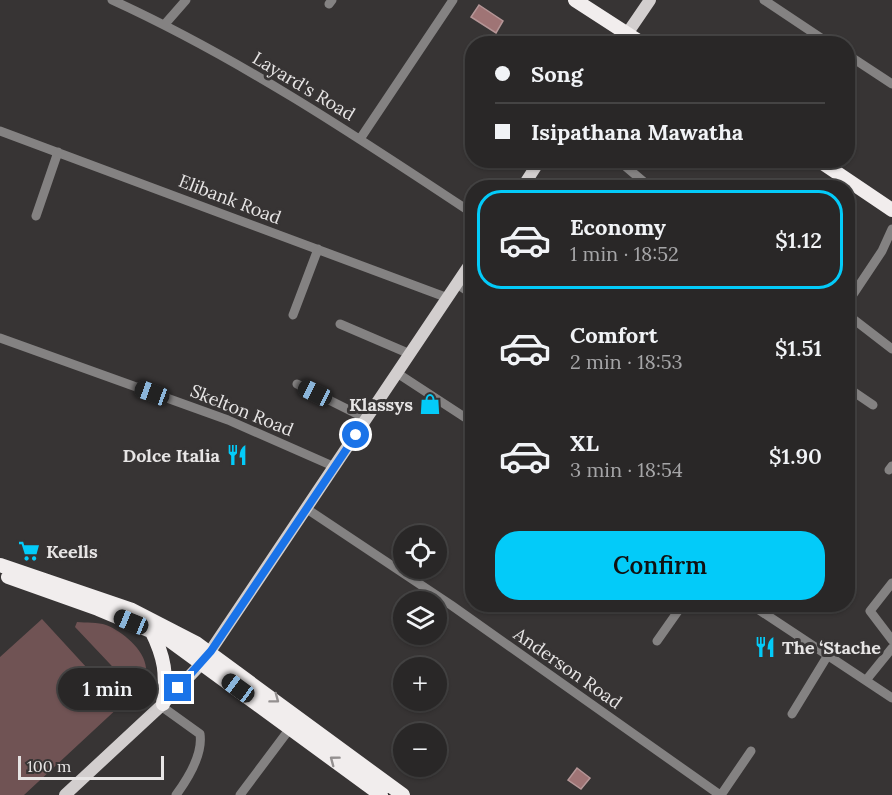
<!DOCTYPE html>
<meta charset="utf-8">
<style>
body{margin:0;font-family:Lora,serif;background:#312f2f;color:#f1f3f6;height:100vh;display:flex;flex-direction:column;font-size:22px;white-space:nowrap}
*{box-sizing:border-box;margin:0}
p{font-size:20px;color:#a5a5a7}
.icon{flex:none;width:33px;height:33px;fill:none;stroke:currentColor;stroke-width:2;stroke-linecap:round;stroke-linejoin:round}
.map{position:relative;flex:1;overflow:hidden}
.sheet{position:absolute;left:465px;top:180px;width:390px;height:432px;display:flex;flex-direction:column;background:#292727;border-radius:24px;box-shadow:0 2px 4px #0004,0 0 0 2px #454444}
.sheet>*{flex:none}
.banner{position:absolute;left:465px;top:36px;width:390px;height:132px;border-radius:24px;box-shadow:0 2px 4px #0004,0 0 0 2px #454444;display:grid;align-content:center;height:132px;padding:0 30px;background:#292727}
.controls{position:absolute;left:393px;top:525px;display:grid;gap:12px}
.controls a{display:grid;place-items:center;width:54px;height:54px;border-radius:50%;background:#292727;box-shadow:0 2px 4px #0004,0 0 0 2px #454444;font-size:30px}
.scale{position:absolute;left:18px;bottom:15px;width:146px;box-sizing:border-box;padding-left:6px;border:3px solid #e7e5e5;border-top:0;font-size:16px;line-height:21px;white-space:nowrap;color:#e7e5e5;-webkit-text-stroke:4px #373434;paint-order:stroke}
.end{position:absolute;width:27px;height:27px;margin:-14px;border:8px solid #1a73e8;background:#fff;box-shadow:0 0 0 3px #fff}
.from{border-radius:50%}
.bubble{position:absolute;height:42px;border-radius:21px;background:#292727;box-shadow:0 2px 4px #0004,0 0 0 2px #454444;font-size:20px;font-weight:600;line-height:42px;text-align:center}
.car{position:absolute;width:18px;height:36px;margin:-18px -9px;border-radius:8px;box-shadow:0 0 4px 2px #0007;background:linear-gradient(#222 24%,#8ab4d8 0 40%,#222 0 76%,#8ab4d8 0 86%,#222 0)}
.banner b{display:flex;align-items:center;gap:21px;height:57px;font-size:22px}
.banner b+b{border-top:2px solid #454444}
.banner i{width:15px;height:15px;background:#f1f3f6}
ul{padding:10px 0 0;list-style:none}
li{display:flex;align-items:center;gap:18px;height:99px;margin:0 12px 9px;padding:0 18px;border:3px solid transparent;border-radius:24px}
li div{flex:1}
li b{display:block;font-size:22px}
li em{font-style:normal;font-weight:600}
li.active{border-color:#03cbf9}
li>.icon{width:54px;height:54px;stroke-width:1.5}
.action{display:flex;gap:12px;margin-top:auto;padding:12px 30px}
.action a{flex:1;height:69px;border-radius:24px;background:#03cbf9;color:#111;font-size:24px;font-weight:600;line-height:69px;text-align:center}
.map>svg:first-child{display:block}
.green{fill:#705354}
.water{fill:#9f7475;stroke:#b59697;stroke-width:1.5}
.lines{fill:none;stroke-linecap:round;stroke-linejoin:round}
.minor{stroke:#848282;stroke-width:9}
.major{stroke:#d2cece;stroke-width:12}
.highway{stroke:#f1eded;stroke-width:14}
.oneway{stroke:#949090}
.route{stroke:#1a73e8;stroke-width:8}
.labels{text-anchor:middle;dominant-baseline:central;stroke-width:6;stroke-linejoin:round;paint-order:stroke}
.street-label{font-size:18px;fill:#e7e5e5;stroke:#373434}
.poi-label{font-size:18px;font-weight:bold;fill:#e7e5e5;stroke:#373434;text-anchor:end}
</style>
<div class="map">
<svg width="892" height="795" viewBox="0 0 892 795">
<rect width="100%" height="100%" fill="#373434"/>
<path class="green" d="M42,619L121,705L24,795H0V657Z
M77,622C86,623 98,622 106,625C122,631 145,650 146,668L127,682L75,627Z"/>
<path class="water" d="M479,5L503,21L496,33L471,17Z
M577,768L590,778L581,789L568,780Z"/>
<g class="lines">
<path class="minor" d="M112,0C239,58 356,136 472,213
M764,0L830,44
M329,4L332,0
M165,24L186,0
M848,55L892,84
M0,131L448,298
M360,139L453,0
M618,160L651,188
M36,216L58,152
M457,284L472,294
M848,302L882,251L892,229
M293,315L318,249
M848,315L892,349
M340,324L410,354
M0,338L228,420L335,467
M397,373L472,422
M297,384L367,419
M848,388L873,405
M889,470L892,466
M307,509L451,605L720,795
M892,583L870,611L892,640
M750,604L892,698
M657,641L683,604
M867,679L892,648
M161,706L200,734C203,754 187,780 176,795
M792,714L828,655
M240,795L291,727
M721,795L751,751"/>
<path class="major" d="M620,44L650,0
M522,188L540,160
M65,795L163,704L203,662L472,261"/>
<path class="highway" d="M575,0L643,44
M818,160L892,210
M0,565L132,610L196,643L403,795
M8,577L98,609L165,637L381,795
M151,630C165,658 167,674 163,704"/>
</g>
<defs><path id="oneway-chevron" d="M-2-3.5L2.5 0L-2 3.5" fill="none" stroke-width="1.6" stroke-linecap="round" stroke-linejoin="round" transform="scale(1.5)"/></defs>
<g class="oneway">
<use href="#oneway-chevron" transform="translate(275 699) rotate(37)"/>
<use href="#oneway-chevron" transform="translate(334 760) rotate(-143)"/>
</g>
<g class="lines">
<path class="route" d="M178,688L211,651L356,435"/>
</g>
<defs>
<symbol id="shop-bare" viewBox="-9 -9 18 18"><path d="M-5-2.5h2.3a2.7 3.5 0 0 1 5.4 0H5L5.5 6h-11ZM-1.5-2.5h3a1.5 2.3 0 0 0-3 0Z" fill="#03cbf9" stroke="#373434" stroke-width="2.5" paint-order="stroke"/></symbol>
<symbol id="restaurant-bare" viewBox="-9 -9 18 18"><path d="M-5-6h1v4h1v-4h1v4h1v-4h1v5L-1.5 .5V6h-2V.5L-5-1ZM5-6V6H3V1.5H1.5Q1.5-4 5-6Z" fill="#03cbf9" stroke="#373434" stroke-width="2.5" paint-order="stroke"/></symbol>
<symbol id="supermarket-bare" viewBox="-9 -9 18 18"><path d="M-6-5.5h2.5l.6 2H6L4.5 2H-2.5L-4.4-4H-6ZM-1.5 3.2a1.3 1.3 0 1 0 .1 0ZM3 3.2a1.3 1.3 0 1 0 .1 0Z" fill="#03cbf9" stroke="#373434" stroke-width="2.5" paint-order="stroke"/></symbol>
</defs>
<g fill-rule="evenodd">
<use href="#shop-bare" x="415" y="389" width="30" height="30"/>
<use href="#restaurant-bare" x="222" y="440" width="30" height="30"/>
<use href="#supermarket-bare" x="14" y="536" width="30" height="30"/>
<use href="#restaurant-bare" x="750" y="632" width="30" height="30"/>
</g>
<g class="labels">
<g class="street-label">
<text transform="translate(304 86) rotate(31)">Layard's Road</text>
<text transform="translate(230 199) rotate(21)">Elibank Road</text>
<text transform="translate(242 410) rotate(22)">Skelton Road</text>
<text transform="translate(568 668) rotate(35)">Anderson Road</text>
</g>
<g class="poi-label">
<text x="413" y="404">Klassys</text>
<text x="220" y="455">Dolce Italia</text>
<text x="46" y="551" text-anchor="start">Keells</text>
<text x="782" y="647" text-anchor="start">The ‘Stache</text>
</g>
</g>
</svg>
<div class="controls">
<a><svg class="icon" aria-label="locate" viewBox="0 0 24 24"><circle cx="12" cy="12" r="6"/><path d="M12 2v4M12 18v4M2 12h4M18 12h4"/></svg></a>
<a><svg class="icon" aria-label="layers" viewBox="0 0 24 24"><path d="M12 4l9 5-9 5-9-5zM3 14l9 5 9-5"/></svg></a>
<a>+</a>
<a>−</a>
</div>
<div class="scale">100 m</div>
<i class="end from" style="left:356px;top:435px"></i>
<i class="end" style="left:178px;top:688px"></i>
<div class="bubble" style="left:58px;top:668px;width:99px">1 min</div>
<i class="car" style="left:152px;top:393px;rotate:290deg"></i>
<i class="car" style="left:315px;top:393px;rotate:296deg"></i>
<i class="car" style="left:131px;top:622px;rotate:292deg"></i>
<i class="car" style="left:238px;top:688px;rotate:306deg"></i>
<div class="banner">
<b><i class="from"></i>Song</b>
<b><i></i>Isipathana Mawatha</b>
</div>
<section class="sheet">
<ul>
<li class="active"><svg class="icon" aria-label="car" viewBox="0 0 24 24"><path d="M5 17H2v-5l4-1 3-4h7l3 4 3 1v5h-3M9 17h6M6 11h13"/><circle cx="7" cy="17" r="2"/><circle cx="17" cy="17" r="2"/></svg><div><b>Economy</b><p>1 min · 18:52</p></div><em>$1.12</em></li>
<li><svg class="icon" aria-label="car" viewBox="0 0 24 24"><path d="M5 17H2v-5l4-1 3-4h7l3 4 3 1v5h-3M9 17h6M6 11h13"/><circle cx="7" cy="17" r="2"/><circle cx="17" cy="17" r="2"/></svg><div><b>Comfort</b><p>2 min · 18:53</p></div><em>$1.51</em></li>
<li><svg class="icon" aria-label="car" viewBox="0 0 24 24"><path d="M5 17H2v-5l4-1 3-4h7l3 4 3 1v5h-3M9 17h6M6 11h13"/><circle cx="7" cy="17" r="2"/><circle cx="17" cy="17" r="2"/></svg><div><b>XL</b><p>3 min · 18:54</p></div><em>$1.90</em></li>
</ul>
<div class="action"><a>Confirm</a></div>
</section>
</div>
